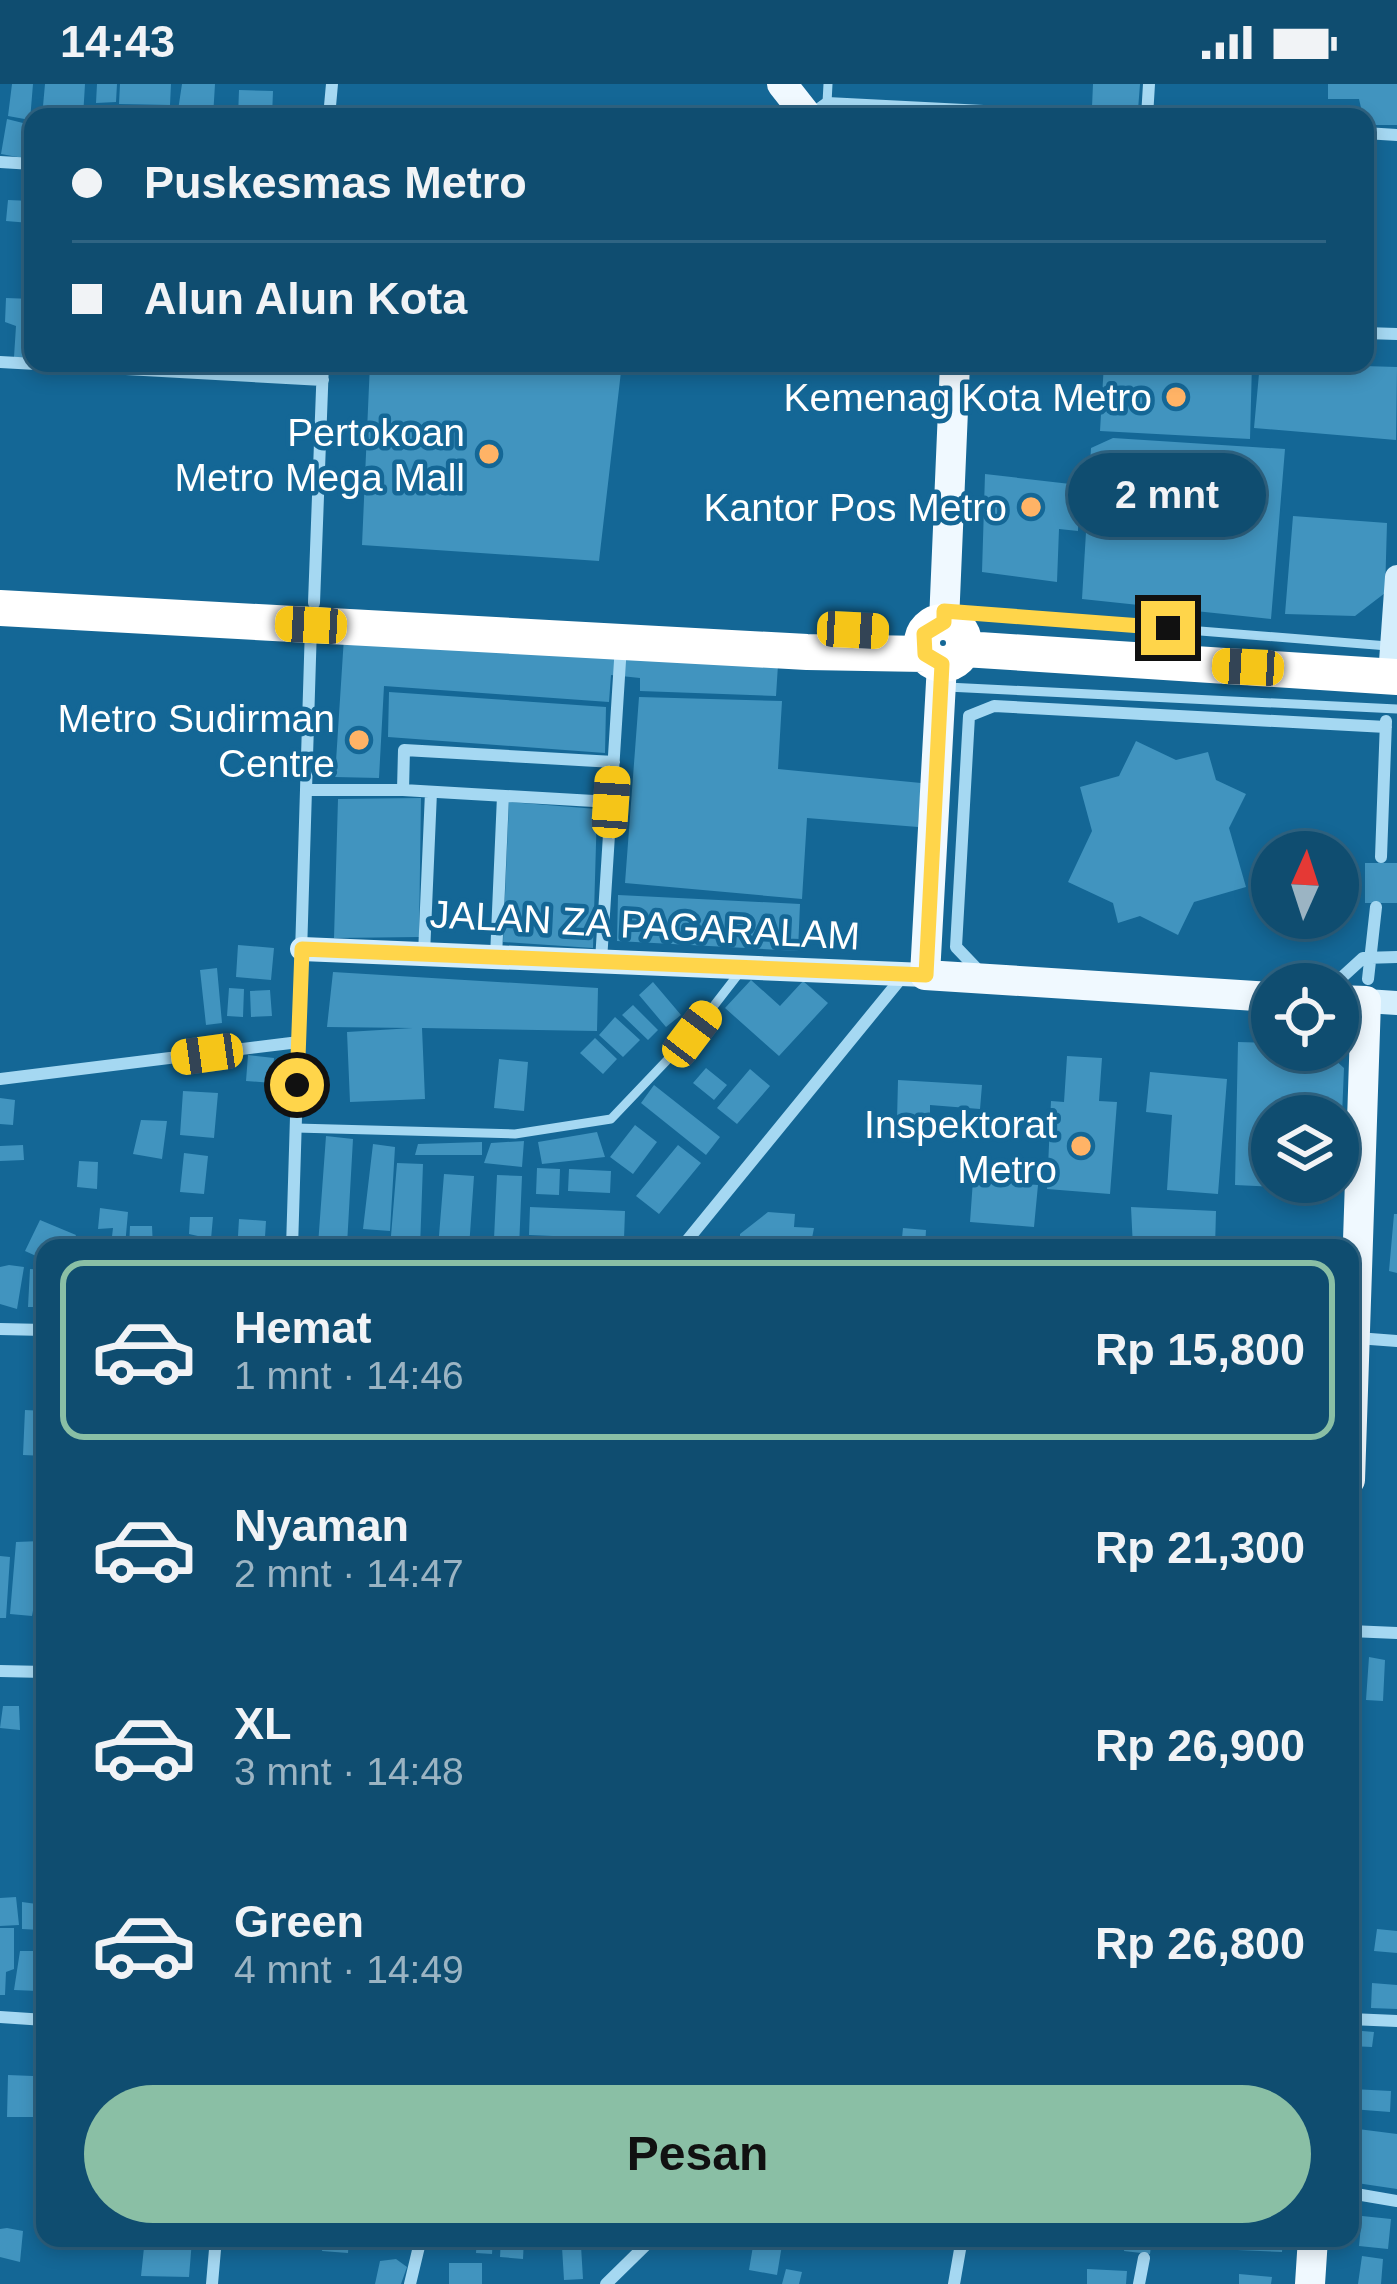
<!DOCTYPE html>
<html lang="id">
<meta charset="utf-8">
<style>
body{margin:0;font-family:Helvetica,sans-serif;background:#185475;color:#f1f3f6;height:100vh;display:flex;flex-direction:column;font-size:45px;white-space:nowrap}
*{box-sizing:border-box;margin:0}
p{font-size:39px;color:#9bb4c3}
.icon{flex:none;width:66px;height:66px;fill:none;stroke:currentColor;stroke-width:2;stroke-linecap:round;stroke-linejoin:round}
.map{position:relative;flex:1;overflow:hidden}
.side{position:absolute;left:36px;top:1155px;width:1323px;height:1008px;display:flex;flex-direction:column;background:#0f4d70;border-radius:24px;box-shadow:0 6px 18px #0003,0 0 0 3px #2f6483}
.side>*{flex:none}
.hud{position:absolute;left:24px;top:24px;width:1350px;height:264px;border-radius:24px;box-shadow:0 6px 18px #0003,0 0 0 3px #2f6483;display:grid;align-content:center;height:264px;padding:0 48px;background:#0f4d70}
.needle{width:78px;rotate:3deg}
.controls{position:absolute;left:1251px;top:747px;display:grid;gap:24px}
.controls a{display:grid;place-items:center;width:108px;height:108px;border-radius:50%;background:#0f4d70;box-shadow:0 6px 18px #0003,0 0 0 3px #2f6483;font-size:60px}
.end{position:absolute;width:54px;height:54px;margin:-27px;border:15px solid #ffd54a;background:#111;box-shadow:0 0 0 6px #111}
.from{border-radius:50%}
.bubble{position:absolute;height:84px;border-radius:42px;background:#0f4d70;box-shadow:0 6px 18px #0003,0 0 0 3px #2f6483;font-size:39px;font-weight:700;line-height:84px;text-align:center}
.car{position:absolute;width:36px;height:72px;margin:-36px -18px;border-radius:15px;box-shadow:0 0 9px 3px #0007;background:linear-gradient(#f5c518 24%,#345 0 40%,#f5c518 0 76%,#345 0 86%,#f5c518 0)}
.hud b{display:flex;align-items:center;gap:42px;height:114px;font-size:45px}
.hud b+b{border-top:3px solid #2f6483}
.hud i{width:30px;height:30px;background:#f1f3f6}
ul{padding:21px 0 0;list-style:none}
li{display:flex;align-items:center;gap:36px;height:180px;margin:0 24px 18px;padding:0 24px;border:6px solid transparent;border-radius:24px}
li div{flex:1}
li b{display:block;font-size:45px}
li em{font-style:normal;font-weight:700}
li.current{border-color:#8abfa5}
li>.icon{width:108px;height:108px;stroke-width:1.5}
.cta{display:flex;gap:24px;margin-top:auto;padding:24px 48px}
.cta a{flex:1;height:138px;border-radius:72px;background:#8abfa5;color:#111;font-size:48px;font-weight:700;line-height:138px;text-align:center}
.status{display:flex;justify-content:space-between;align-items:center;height:84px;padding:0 60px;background:#0f4d70;direction:ltr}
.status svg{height:33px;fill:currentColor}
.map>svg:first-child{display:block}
.building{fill:#4194bf}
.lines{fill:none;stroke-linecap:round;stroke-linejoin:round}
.lane{stroke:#a5d8f2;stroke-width:9}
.street{stroke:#a5d8f2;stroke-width:12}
.secondary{stroke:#d4eefc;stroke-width:24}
.primary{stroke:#f0f9ff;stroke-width:30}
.highway{stroke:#fff;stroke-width:36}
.route{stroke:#ffd54a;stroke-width:15}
.poi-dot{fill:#ffb366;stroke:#146796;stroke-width:4.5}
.labels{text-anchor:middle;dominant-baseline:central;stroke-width:9;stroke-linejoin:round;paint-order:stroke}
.poi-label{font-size:39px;fill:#fff;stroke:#146796;text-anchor:end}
.street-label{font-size:39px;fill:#fff;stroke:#146796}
</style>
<div class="status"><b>14:43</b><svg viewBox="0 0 49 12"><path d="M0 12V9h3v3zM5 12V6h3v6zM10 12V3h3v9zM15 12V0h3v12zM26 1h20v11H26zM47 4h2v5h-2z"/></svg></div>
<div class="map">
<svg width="1397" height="2200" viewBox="0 0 1397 2200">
<rect width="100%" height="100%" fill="#146796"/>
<path class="building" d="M12,0H33L30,36L8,32Z
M45,0H85L83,33H42Z
M97,0H117L116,18L96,19Z
M120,0H171L170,21L119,20Z
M182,0H215L213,33H177Z
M1093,0H1140L1138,26L1092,23Z
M1328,0H1397V41H1365L1359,15H1328Z
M239,6L273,7L272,33H238Z
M94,25L169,28V33H93Z
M7,35L27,40L23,74L1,70Z
M1365,93H1373L1372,127L1365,126Z
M8,116L31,117L30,139L6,137Z
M6,214L33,215V273H14L16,242L5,238Z
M370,279H622L599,477L362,461Z
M1104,279H1252L1250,355L1100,347Z
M1260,279L1397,283L1396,356L1254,344Z
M1113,354L1285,365L1271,535L1082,515L1091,364Z
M985,390L1079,401L1078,447L1059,445L1057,498L982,488Z
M1293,432L1387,439L1385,509L1355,532L1285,530Z
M344,553L778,581L776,612L640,607V594L611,591L609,618L384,602L379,694L335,693Z
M389,608L606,623L605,669L388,653Z
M639,613L782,617L778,685L921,699L918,743L807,734L802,815L625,799Z
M1136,657L1176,676L1208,668L1216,696L1246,710L1229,744L1246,803L1194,818L1178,851L1140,832L1118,839L1113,819L1068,798L1092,747L1080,703L1119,692Z
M421,714L419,853L334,854L338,715Z
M509,718L597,725L593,864L503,858Z
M1365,779H1397V819H1365Z
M618,811L800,820L798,867L617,857Z
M238,861L274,864L271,896L236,893Z
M217,884L222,939L206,941L200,886Z
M333,888L598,904L597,947L422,944L425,1015L350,1018L347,948L413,944L327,943Z
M751,896L780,922L803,897L828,919L779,972L725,924Z
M653,898L681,931L666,943L639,911Z
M229,904L244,905L243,933L227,932Z
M270,906L272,932L251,933L250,907Z
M633,921L658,946L648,956L622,931Z
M615,933L640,956L623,973L599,951Z
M595,954L617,975L603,990L580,969Z
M1238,958L1272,959V966H1324L1344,984L1342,1032H1272V1098H1338V1106L1235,1101Z
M248,971L274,974L272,999L246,997Z
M1067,972L1102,974L1099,1017L1117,1018L1110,1110L1047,1105L1051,1017L1064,1018Z
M499,975L528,978L524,1027L494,1024Z
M706,984L727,1001L714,1016L693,999Z
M750,985L770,1002L737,1040L717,1024Z
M1150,988L1227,995L1218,1110L1167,1106L1172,1031L1146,1028Z
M898,996L982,1001L980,1025L930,1021V1037L897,1036Z
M654,1001L720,1053L706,1071L641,1019Z
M183,1007L218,1009L214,1054L180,1051Z
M0,1014L15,1016L13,1041L0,1040Z
M141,1036L167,1037L162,1075L133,1070Z
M635,1041L657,1058L633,1090L610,1073Z
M597,1048L605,1073L542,1080L538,1058Z
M326,1052L353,1055L347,1161H318Z
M524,1057L522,1083L484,1079L491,1059Z
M482,1058V1071H415L418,1060Z
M373,1060L395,1063L390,1147L363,1145Z
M23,1061L24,1076L0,1077V1062Z
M678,1061L701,1079L659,1130L636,1112Z
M184,1069L208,1072L204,1110L180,1108Z
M79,1077L98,1078L97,1105L77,1103Z
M397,1079L423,1080L420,1164H390Z
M537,1084L560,1085L559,1111L536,1110Z
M569,1085L611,1087L610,1109L568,1107Z
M444,1090L474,1092L469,1164H438Z
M497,1091L522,1092L519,1164H477L478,1154L494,1155Z
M973,1096L1038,1101L1034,1143L970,1138Z
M530,1123L625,1127L624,1155L529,1151Z
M1131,1123L1216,1127L1215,1164H1133Z
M100,1124L128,1128L125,1162L111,1161L113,1144L98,1145Z
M768,1128L795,1130L794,1143L814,1144L810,1164H740V1150Z
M1394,1130H1397V1189L1389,1187Z
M190,1133H213L211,1155L189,1150Z
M239,1135L266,1137L265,1153L238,1152Z
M40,1136L76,1151L71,1164H45V1176L25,1167Z
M130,1142H152L153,1164H129Z
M903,1144L926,1146L925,1164H901Z
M9,1181L24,1183L17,1225L0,1220V1183Z
M30,1185L45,1186V1223H28Z
M25,1326L45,1327V1372L23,1371Z
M41,1457L45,1499H38L32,1532L10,1530L16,1458Z
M0,1472L10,1473L6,1534H0Z
M1369,1573L1385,1576L1383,1617L1366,1616Z
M3,1622H19L20,1646L0,1644Z
M16,1813L19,1841L0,1842V1814Z
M22,1818L44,1821L41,1846L22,1845Z
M0,1844H14V1885L6,1888L5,1911H0Z
M1377,1845L1397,1847V1869L1374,1867Z
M20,1867H42L38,1907L14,1906Z
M1372,1899L1397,1901V1925L1371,1924Z
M1350,1946L1374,1948L1372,1963L1350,1962Z
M8,1991L33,1992L34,2033H7Z
M1352,2005L1391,2007L1390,2028L1351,2025Z
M1358,2045L1397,2050V2105L1350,2098Z
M1362,2132L1391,2135L1388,2165L1359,2162Z
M7,2144L23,2147L20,2178L0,2173V2145Z
M145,2154L192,2156L189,2193L141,2192Z
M323,2154H349L348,2169L322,2167Z
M441,2154H469L468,2163L441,2162Z
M477,2154H493L492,2170L476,2169Z
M501,2154H524L523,2175L500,2173Z
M1126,2154H1152L1150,2170L1124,2167Z
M1238,2154H1283L1282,2168L1237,2166Z
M754,2156L782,2161L777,2191L749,2186Z
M581,2162L583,2195L564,2196L562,2163Z
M1362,2172L1383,2175L1381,2200H1358Z
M396,2175L407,2183L401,2200H375L380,2177Z
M449,2179H482V2200H449Z
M786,2185L802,2188L799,2200H782Z
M1087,2185L1127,2187L1126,2200H1087Z
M1239,2190L1272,2193L1271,2200H1239Z"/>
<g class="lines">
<path class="lane" d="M827,19L828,0
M950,527L1388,562
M947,603L1397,625
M296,1044L515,1050L611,1035L692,950L740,888"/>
<path class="street" d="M809,32L827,19L1104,33
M329,33L332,0
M1147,33L1149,0
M1365,49L1397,51
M0,78L33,80
M1365,249L1397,250
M0,278L323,296
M314,519L323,279
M306,706H403L404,666L614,678
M403,706L611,718
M1381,773L1386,637
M424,870L431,708
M496,873L503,712
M601,877L621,561
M977,885L956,863L969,632L994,622L1386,643
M1368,895L1376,823
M1325,900L1340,895L1363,874L1397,873
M0,995L299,958
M292,1164L311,542
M681,1164L903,892
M0,1245L45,1246
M1357,1254L1397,1257
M1350,1547L1397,1549
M0,1587L45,1588
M0,1933L45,1936
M1350,1935L1397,1937
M1350,2109L1397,2117
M212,2200L216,2154
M410,2200L421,2154
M606,2200L653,2154
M954,2200L962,2154
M1139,2200L1144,2174"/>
<path class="secondary" d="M1390,592L1397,493
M302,865L925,891
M1366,917L1397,919"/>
<path class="primary" d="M782,0L808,33
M944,538L955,279
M942,580L925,891L1272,913
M1338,916L1366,917L1350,1396
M1310,2200L1313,2154"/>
<path class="highway" d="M0,524L807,568L925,570
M922 559a21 21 0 1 1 42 0a21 21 0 1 1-42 0Z
M964,565L1397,593"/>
</g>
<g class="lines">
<path class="route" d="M297,1001L302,865L926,891L942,580L925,570L924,550L944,538V527L1168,544"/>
</g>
<g class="poi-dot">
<circle cx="1176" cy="313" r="12"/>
<circle cx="489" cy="370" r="12"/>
<circle cx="1031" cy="423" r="12"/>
<circle cx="359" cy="656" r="12"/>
<circle cx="1081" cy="1062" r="12"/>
</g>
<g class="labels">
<g class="poi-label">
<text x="1152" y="313">Kemenag Kota Metro</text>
<text x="465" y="348">Pertokoan<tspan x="465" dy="45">Metro Mega Mall</tspan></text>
<text x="1007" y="423">Kantor Pos Metro</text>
<text x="335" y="634">Metro Sudirman<tspan x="335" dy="45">Centre</tspan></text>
<text x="1057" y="1040">Inspektorat<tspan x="1057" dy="45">Metro</tspan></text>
</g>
<g class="street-label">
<text transform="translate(645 841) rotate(3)">JALAN ZA PAGARALAM</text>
</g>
</g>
</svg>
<div class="controls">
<a><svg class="needle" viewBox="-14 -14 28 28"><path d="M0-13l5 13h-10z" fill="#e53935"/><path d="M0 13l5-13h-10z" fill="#9bb4c3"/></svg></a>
<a><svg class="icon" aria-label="locate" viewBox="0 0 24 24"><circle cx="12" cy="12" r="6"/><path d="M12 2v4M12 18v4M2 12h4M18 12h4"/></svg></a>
<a><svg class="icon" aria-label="layers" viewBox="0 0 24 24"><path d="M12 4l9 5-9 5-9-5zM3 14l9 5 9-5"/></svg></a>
</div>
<i class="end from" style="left:297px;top:1001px"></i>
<i class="end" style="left:1168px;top:544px"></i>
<div class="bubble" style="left:1068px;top:369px;width:198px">2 mnt</div>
<i class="car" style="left:311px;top:541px;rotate:273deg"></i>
<i class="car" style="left:853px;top:546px;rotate:93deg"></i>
<i class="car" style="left:1248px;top:583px;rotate:273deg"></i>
<i class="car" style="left:611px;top:718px;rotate:4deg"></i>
<i class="car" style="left:692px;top:950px;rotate:37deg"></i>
<i class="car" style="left:207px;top:970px;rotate:262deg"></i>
<div class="hud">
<b><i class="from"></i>Puskesmas Metro</b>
<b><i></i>Alun Alun Kota</b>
</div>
<section class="side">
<ul>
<li class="current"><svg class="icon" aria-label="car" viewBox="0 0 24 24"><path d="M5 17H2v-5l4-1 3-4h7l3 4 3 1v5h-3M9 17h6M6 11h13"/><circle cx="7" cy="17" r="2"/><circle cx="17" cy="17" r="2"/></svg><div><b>Hemat</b><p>1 mnt · 14:46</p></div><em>Rp 15,800</em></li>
<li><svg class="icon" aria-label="car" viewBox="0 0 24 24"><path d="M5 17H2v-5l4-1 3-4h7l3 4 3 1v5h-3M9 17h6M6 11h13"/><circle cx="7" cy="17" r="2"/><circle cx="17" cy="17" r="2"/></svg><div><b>Nyaman</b><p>2 mnt · 14:47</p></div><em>Rp 21,300</em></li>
<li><svg class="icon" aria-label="car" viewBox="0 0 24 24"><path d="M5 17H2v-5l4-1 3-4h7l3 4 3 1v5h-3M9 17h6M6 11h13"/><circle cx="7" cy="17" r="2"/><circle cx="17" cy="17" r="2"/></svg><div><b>XL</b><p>3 mnt · 14:48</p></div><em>Rp 26,900</em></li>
<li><svg class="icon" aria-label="car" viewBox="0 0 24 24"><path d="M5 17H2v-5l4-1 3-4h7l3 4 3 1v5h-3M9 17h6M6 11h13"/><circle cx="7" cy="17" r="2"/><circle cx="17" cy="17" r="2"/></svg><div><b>Green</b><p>4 mnt · 14:49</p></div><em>Rp 26,800</em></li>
</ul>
<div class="cta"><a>Pesan</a></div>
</section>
</div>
